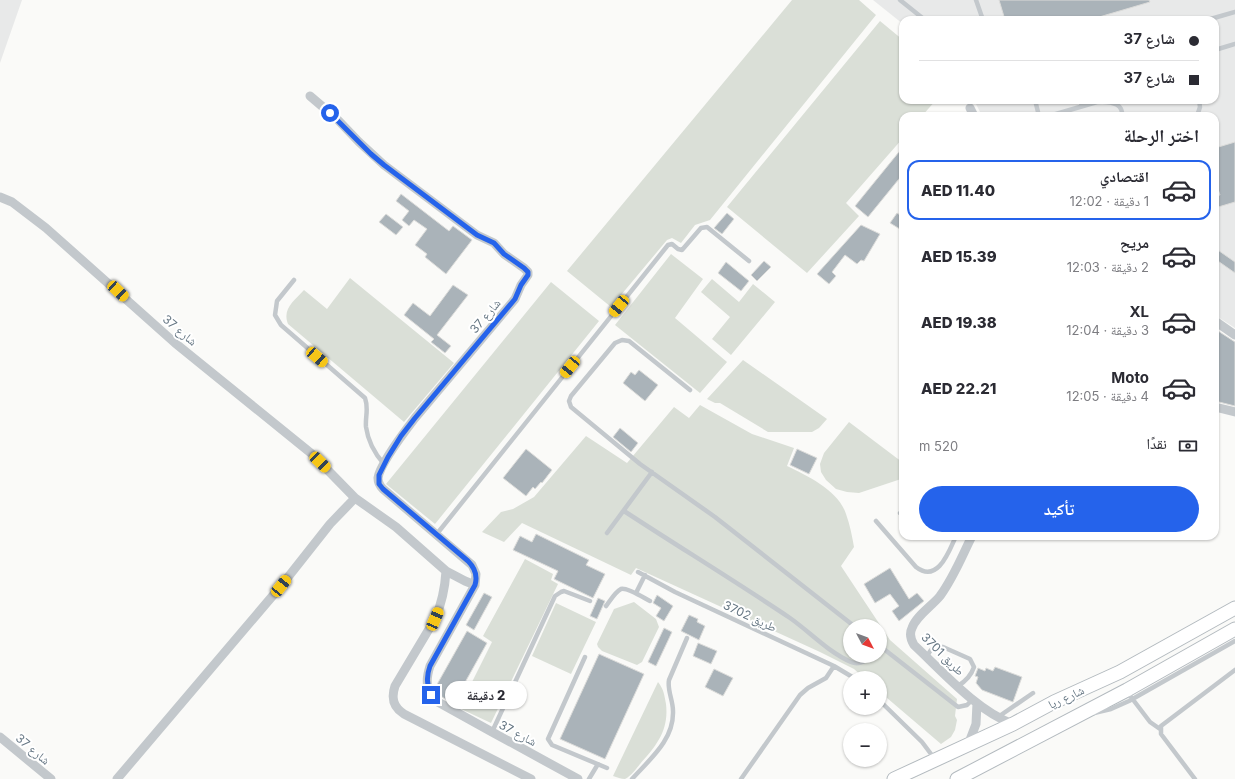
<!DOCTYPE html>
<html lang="ar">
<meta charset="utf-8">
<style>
body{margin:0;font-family:Inter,"Noto Naskh Arabic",sans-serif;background:#f2f2f3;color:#2b2b33;direction:rtl;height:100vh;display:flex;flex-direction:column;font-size:15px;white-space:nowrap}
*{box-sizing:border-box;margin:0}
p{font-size:13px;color:#7c7c81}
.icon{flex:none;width:22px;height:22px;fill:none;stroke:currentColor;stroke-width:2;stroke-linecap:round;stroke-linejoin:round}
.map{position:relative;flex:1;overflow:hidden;direction:ltr}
.side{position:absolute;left:899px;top:112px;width:320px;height:428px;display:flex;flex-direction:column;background:#fff;border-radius:12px;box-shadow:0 1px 3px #0004;direction:rtl}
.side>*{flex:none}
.hud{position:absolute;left:899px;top:16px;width:320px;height:88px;border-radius:12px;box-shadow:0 1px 3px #0004;direction:rtl;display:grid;align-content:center;height:88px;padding:0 20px;background:#fff}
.needle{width:26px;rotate:131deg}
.controls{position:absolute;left:843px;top:619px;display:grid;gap:8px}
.controls a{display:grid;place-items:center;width:44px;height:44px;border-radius:50%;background:#fff;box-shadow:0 1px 3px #0004;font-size:20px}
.end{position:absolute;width:18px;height:18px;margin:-9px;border:5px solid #2563eb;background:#fff;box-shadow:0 0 0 2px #fff}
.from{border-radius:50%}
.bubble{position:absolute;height:28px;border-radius:14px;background:#fff;box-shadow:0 1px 3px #0004;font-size:13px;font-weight:800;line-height:28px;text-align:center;direction:rtl}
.car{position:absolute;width:12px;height:24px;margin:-12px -6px;border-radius:5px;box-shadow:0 0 3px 1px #0007;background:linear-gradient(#f5c518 24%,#345 0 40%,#f5c518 0 76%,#345 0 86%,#f5c518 0)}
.hud b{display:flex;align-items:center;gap:14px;height:38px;font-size:15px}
.hud b+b{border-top:1px solid #e1e1e2}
.hud i{width:10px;height:10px;background:#2b2b33}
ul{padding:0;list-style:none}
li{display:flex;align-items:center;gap:12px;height:60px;margin:0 8px 6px;padding:0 12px;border:2px solid transparent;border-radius:12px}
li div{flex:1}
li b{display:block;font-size:15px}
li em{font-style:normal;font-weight:800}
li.on{border-color:#2563eb}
li>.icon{width:36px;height:36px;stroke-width:1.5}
h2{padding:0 20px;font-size:18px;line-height:48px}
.pay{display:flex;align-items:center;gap:10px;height:44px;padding:0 20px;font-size:15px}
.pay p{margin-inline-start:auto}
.button{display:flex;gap:8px;margin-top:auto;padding:8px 20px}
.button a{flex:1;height:46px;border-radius:24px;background:#2563eb;color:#fff;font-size:16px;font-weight:800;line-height:46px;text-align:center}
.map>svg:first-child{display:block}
.built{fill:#e8e9e9}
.green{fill:#dadfd7;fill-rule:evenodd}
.building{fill:#aab3b9;stroke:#dcdcda}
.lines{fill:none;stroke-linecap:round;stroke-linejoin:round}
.secondary-casing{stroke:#b3babf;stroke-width:15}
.lane{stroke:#c3c8cc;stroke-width:4.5}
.street{stroke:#c3c8cc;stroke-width:9}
.secondary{stroke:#fff;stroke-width:13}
.route{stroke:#2563eb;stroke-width:5}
.labels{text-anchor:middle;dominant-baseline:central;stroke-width:4;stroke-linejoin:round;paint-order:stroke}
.street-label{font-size:12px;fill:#657683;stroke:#fff}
</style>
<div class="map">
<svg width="1235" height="779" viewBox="0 0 1235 779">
<rect width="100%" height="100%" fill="#fafaf8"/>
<path class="built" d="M0,0H22L0,63Z
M873,0H1235V328L1215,315V116H982L974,100H1215V20H903V24Z"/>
<path class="green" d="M792,0H859L876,15L710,220L695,225L681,243L672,238L667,240L611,307L567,271Z
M880,21L903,40V100H936L922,116H903V138L846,203L859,216L807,273L727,207Z
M671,254L703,279L675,318L727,362L700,393L615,325Z
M350,278L454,363L404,422L288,324C282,309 294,301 304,290L327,309Z
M712,279L739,302L753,284L775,302L731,355L712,339L730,317L701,292Z
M551,282L599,321L435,524L386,484Z
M743,360L827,419L819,428L812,432H768L720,403H715L707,399Z
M700,405L752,434L794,448L787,466C808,476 839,491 846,514C850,525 852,536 854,547L841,566L890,640L957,699L955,716L957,720L955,730L951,737L941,744L880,692V678H864L854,669L820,652L636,568L631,575L522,523L504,542L482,532L501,512L513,509L534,497L586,436L627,463L674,407L689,418ZM850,626H880V656H850Z
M849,422L902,462L903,473L901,479L859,493L847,492L836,489L826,480L821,472L820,464L824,453Z
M525,559L553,574L551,580L558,584L491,723L459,708L492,642L483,636Z
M634,602L656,619L659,627L642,662L637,665L602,651L598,647L597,644L614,609Z
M556,603L596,622L571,674L532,656Z
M658,682C664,690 664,694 666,704C669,730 657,745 640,764C636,769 631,776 625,779C621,779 617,777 613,776Z"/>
<path class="building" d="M999,0H1149L1150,2L1089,20H1005Z
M1235,142V202L1215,208V196L1220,195L1215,180V148Z
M903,147V174L868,217L855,206Z
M401,194L449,231L453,226L472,240L446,274L425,257L427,254L415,245L427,229L414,220L409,226L402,220L409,211L396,201Z
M727,213L734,219L722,234L714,228Z
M897,213L903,217V231L890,223Z
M386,214L403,227L396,235L379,222Z
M861,225L880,234L864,261L861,260L857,264L845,255L832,272L836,276L829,284L817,274Z
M1215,248L1235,262V273L1215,259Z
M764,261L771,267L757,281L751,275Z
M726,262L749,281L741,291L718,273Z
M453,285L468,295L437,335L451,346L445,353L431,342L434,339L404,315L413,303L430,316Z
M1215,329L1235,342V406L1215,401Z
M639,370L658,385L645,401L623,383L631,372L635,375Z
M620,428L638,443L631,452L613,437Z
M526,449L552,470L542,483L541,482L535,489L533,487L526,496L503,478Z
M797,449L817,458L809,474L790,465Z
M536,534L589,560L586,565L605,574L593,598L554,579L558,571L513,550L520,536L532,542Z
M890,568L909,599L917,593L924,601L899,621L892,611L899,606L890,594L875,603L864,584Z
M484,593L492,597L474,630L466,625Z
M657,595L673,606L664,621L656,616L661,608L653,603Z
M598,598L605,601L597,619L590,616Z
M689,615L698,619L697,622L705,626L699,640L681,631Z
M664,628L672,632L656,666L648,662Z
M467,631L487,643L453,704L442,697L435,688Z
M698,643L717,651L711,664L693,656Z
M599,654L644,674L605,759L560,739Z
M995,667L1022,677L1013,702L982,690L976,683L978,677L975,676L978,668L985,671L986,668L993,671Z
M714,669L733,678L723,696L705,687Z"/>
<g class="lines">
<defs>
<path id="secondary" d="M894,779L1013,724L1054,702L1120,672L1235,608
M957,779L1127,690L1235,629"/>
</defs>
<use href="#secondary" class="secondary-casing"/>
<path class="lane" d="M900,0L925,20
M976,0L983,20
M1207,20L1235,12
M1215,50L1235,44
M1035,100L1039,116
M1080,100L1082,106
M1049,116L1097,102C1104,101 1118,102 1121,109C1122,111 1122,114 1123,116
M1197,116L1200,107L1199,100
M294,280L277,301L275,315L281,325L365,398C369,409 365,417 366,427C368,441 375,454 384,464
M690,390L629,341L622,340L615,343L571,396L569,401L571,407L640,464L715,517L854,626
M624,511C679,547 735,581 790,618C810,632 828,652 851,662C858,665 865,662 870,656
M900,513L903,514
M876,521L916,567C938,584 949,551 956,536
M607,533L652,472
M436,535L668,245L672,244L678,249L682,250L701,228L707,227L749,261
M638,572L675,592L834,666L854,678
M636,593L645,575
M606,606C610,601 615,592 621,589C627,587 644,598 650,601
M880,646L958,707L967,705L973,699
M585,657L548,739L552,745L607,768
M927,657C930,649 934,646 943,647L970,659L974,667C971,676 966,681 958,686
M1131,697L1150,722L1160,729
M880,701L922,742L934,758
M1094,713L1111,709L1129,701L1235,641
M998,717L1033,693
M492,732L555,596L561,592L564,591L590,601
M589,779L598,764
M632,779C650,759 674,740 673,711C673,700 667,690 669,680L687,638
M741,779L800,695L808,688L826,678L834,666
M1195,779L1161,734V726L1235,670"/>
<path class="street" d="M310,96L337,119L359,142L384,165L477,235L494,243L504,254L524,268L528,272V275L521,285L515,299L415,418C405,431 380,464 378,478C378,483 380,486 383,489L472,565L476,574L475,585L430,666C425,682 426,690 438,702L492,732L578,779
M970,108L974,116
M0,197L12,202L46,228L175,343L312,454L355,498L396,527L446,571L465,581L475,585
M1215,321L1235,335
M1215,407L1235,412
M972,536C962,556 954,577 940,596C932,606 916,616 912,628C909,634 911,640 914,645C942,671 977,711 1013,724
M446,571C445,588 442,603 435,619L395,686C391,698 393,707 404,714L531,779
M0,737L51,779
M968,745L976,724L977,703
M117,779L281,586L330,524L355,498"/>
<use href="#secondary" class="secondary"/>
</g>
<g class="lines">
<path class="route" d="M330,113L371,154L384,165L477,235L494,243L504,254L524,268L528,272V275L521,285L515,299L415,418L401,436L388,457L379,475V484L383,489L468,561C475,568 478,575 475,585L430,666C426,677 427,684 431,695"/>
</g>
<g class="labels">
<g class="street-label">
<text transform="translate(485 316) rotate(-50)">شارع 37</text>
<text transform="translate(180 330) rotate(40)">شارع 37</text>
<text transform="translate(750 616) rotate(25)">طريق 3702</text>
<text transform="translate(943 654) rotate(45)">طريق 3701</text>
<text transform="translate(1066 697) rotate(-25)">شارع ريا</text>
<text transform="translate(518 733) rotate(28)">شارع 37</text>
<text transform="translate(33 749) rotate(40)">شارع 37</text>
</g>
</g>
</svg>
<div class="controls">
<a><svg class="needle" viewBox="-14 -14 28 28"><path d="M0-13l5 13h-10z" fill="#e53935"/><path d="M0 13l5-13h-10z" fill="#7c7c81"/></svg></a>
<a>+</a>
<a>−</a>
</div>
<i class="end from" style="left:330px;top:113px"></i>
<i class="end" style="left:431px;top:695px"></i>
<div class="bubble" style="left:445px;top:681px;width:82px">2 دقيقة</div>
<i class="car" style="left:118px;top:291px;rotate:133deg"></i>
<i class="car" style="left:619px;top:306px;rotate:219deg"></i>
<i class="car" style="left:317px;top:357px;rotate:131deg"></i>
<i class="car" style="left:570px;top:367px;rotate:219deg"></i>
<i class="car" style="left:320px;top:462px;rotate:134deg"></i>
<i class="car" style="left:281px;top:586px;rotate:39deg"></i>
<i class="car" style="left:435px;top:619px;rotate:23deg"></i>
<div class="hud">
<b><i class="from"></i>شارع 37</b>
<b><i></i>شارع 37</b>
</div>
<section class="side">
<h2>اختر الرحلة</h2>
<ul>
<li class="on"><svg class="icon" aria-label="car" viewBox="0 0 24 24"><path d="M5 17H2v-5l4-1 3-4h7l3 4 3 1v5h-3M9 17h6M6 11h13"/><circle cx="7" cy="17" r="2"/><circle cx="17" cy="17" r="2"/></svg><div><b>اقتصادي</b><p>1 دقيقة · 12:02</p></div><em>AED 11.40</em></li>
<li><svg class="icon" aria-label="car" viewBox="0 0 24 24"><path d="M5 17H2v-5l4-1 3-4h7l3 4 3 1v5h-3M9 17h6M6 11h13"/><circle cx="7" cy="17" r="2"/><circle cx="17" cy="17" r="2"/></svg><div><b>مريح</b><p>2 دقيقة · 12:03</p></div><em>AED 15.39</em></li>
<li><svg class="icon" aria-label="car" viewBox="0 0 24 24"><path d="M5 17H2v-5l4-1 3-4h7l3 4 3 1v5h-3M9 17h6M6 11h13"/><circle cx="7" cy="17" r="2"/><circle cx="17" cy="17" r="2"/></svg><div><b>XL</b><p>3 دقيقة · 12:04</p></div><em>AED 19.38</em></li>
<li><svg class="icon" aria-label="car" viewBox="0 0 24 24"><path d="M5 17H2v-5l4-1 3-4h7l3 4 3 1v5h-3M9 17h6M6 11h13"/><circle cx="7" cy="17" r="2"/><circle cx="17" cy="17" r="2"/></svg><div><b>Moto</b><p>4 دقيقة · 12:05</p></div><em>AED 22.21</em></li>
</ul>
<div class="pay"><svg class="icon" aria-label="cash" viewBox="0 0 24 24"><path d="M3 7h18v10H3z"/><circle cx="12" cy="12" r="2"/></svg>نقدًا<p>520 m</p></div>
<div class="button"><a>تأكيد</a></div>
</section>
</div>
